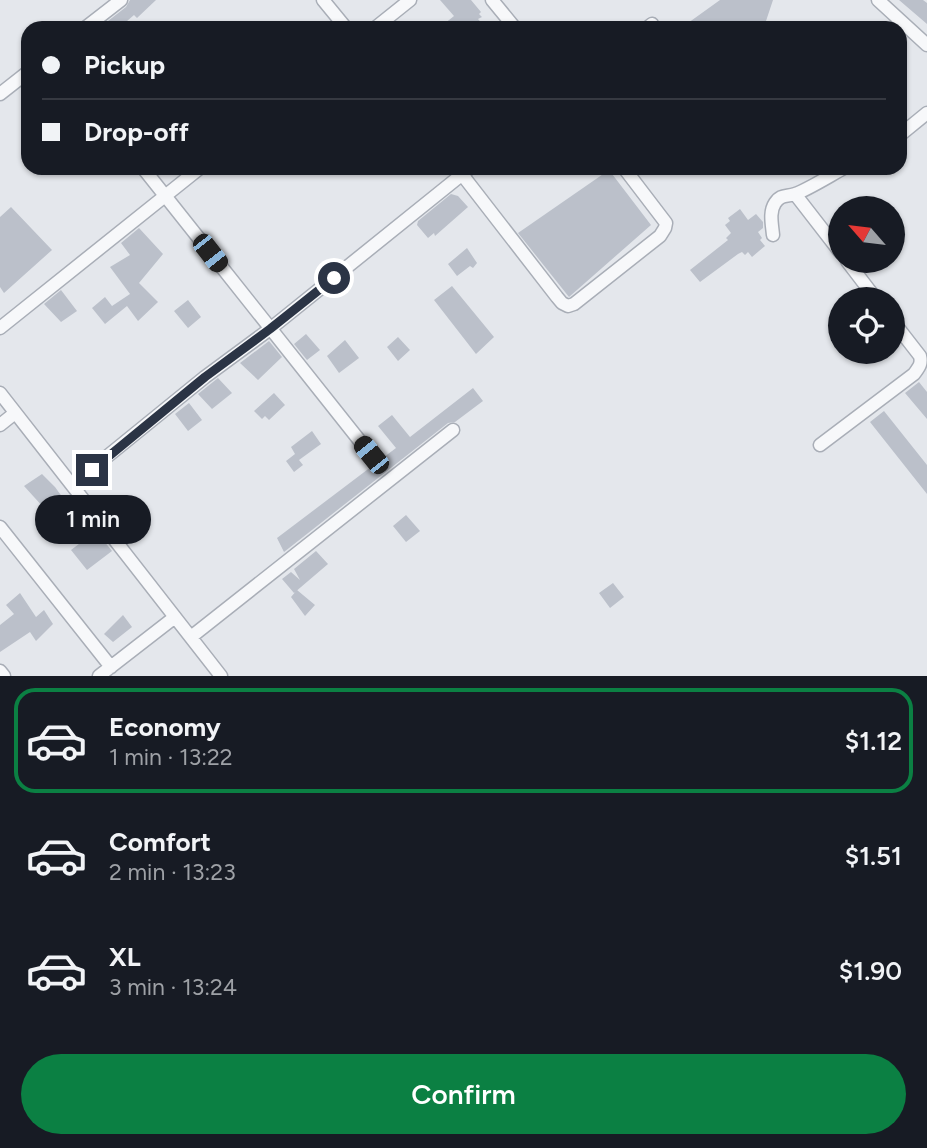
<!DOCTYPE html>
<meta charset="utf-8">
<style>
body{margin:0;font-family:Figtree,sans-serif;background:#20242c;color:#f1f3f6;height:100vh;display:flex;flex-direction:column;font-size:26px;white-space:nowrap}
*{box-sizing:border-box;margin:0}
p{font-size:23px;color:#9ea1a6}
.icon{flex:none;width:38px;height:38px;fill:none;stroke:currentColor;stroke-width:2;stroke-linecap:round;stroke-linejoin:round}
.map{position:relative;height:676px;overflow:hidden}
.sheet{display:flex;flex-direction:column;background:#171b24;flex:1}
.sheet>*{flex:none}
.hud{position:absolute;left:21px;top:21px;width:886px;height:154px;border-radius:21px;box-shadow:0 2px 5px #0004;display:grid;align-content:center;height:154px;padding:0 21px;background:#171b24}
.needle{width:46px;rotate:298deg}
.fabs{position:absolute;left:828px;top:196px;display:grid;gap:14px}
.fabs a{display:grid;place-items:center;width:77px;height:77px;border-radius:50%;background:#171b24;box-shadow:0 2px 5px #0004;font-size:35px}
.end{position:absolute;width:32px;height:32px;margin:-16px;border:9px solid #2b3445;background:#fff;box-shadow:0 0 0 4px #fff}
.from{border-radius:50%}
.bubble{position:absolute;height:49px;border-radius:24px;background:#171b24;box-shadow:0 2px 5px #0004;font-size:23px;font-weight:600;line-height:49px;text-align:center}
.car{position:absolute;width:21px;height:42px;margin:-21px -10px;border-radius:9px;box-shadow:0 0 5px 2px #0007;background:linear-gradient(#222 24%,#8ab4d8 0 40%,#222 0 76%,#8ab4d8 0 86%,#222 0)}
.hud b{display:flex;align-items:center;gap:24px;height:66px;font-size:26px}
.hud b+b{border-top:2px solid #363941}
.hud i{width:18px;height:18px;background:#f1f3f6}
ul{padding:12px 0 0;list-style:none}
li{display:flex;align-items:center;gap:21px;height:105px;margin:0 14px 10px;padding:0 7px;border:4px solid transparent;border-radius:21px}
li div{flex:1}
li b{display:block;font-size:26px}
li em{font-style:normal;font-weight:600}
li.active{border-color:#0b8043}
li>.icon{width:63px;height:63px;stroke-width:1.5}
.action{display:flex;gap:14px;margin-top:auto;padding:14px 21px}
.action a{flex:1;height:80px;border-radius:42px;background:#0b8043;color:#fff;font-size:28px;font-weight:600;line-height:80px;text-align:center}
.map>svg:first-child{display:block}
.building{fill:#bbc0ca}
.lines{fill:none;stroke-linecap:round;stroke-linejoin:round}
.minor-casing{stroke:#a9aeb7;stroke-width:15}
.minor{stroke:#f7f8fa;stroke-width:12}
.route{stroke:#2b3445;stroke-width:9}
</style>
<div class="map">
<svg width="927" height="676" viewBox="0 0 927 676">
<rect width="100%" height="100%" fill="#e4e7ec"/>
<path class="building" d="M130,0H156L137,18L134,15L119,28H99L126,7Z
M440,0H471L481,12L479,14L482,17L478,19L486,28H439L454,16Z
M720,0H773L766,21L761,28H681Z
M899,0H923L927,3V24Z
M609,170L651,225L569,297L518,233Z
M451,194L458,196L468,207L435,236L434,233L428,238L417,225L418,221Z
M11,207L52,250L4,293L0,287V217Z
M740,209L748,220L756,214L763,222V228L758,232L762,238L760,240L765,246L752,257L748,252L745,255L742,252L738,254L700,282L690,270L728,240L726,238L731,233L725,225L730,221L728,218Z
M139,228L163,254L139,283L158,302L138,321L127,306L105,324L92,308L105,297L112,306L130,294L110,267L130,255L121,243Z
M467,248L477,263L473,268L470,266L457,276L448,264Z
M452,286L494,337L476,354L434,300Z
M61,290L77,311L61,322L44,304Z
M188,300L201,317L188,328L174,311Z
M306,334L320,350L307,360L294,344Z
M398,337L410,350L398,361L387,347Z
M345,340L359,358L339,373L327,356Z
M269,341L282,357L258,380L240,363Z
M218,378L232,393L212,409L198,394Z
M919,382L927,392V419L905,393Z
M473,388L483,401L455,422L448,423L284,552L277,538L396,448L378,426L392,415L410,437Z
M274,393L285,405L269,420L265,416L262,419L254,411Z
M189,403L202,420L188,431L175,414Z
M884,411L927,465V494L870,422Z
M312,431L321,444L299,460L303,465L294,472L286,461L295,454L291,447Z
M42,474L55,487L76,516L80,513L90,526L66,538L56,519L50,524L39,512L44,508L24,486Z
M406,515L420,531L406,542L393,526Z
M96,531L112,551L87,570L71,550Z
M316,551L328,564L294,593L282,579L291,572L300,580L294,569Z
M613,583L624,597L610,608L599,593Z
M297,590L315,605L305,616L291,597Z
M20,593L36,617L44,610L53,624L36,641L30,632L0,652V625L14,614L6,605Z
M123,615L132,627L113,642L104,634Z"/>
<g class="lines">
<defs>
<path id="minor" d="M323,0L346,28
M492,0L515,28
M878,0L927,45
M85,28L121,0
M375,28L410,0
M647,28L652,24
M0,94L28,72
M900,135L927,113
M143,168L371,455
M457,168L557,297L562,303L568,306L574,304L660,236L665,228L666,223L624,168
M795,194L840,252
M773,235C772,224 769,212 775,203C781,194 786,197 795,194C807,190 831,175 844,168
M847,261L876,299
M0,328L200,168
M0,393L221,676
M0,425L15,413
M820,445L914,374C919,367 922,364 920,356L892,320
M72,485L205,377L270,329L470,168
M0,527L111,667
M191,637L453,430
M0,671L4,676
M99,676L175,617"/>
</defs>
<use href="#minor" class="minor-casing"/>
<use href="#minor" class="minor"/>
</g>
<g class="lines">
<path class="route" d="M92,470L205,377L270,329L334,278"/>
</g>
</svg>
<div class="fabs">
<a><svg class="needle" viewBox="-14 -14 28 28"><path d="M0-13l5 13h-10z" fill="#e53935"/><path d="M0 13l5-13h-10z" fill="#9ea1a6"/></svg></a>
<a><svg class="icon" aria-label="locate" viewBox="0 0 24 24"><circle cx="12" cy="12" r="6"/><path d="M12 2v4M12 18v4M2 12h4M18 12h4"/></svg></a>
</div>
<i class="end from" style="left:334px;top:278px"></i>
<i class="end" style="left:92px;top:470px"></i>
<div class="bubble" style="left:35px;top:495px;width:116px">1 min</div>
<i class="car" style="left:210px;top:253px;rotate:142deg"></i>
<i class="car" style="left:371px;top:455px;rotate:321deg"></i>
<div class="hud">
<b><i class="from"></i>Pickup</b>
<b><i></i>Drop-off</b>
</div>
</div>
<section class="sheet">
<ul>
<li class="active"><svg class="icon" aria-label="car" viewBox="0 0 24 24"><path d="M5 17H2v-5l4-1 3-4h7l3 4 3 1v5h-3M9 17h6M6 11h13"/><circle cx="7" cy="17" r="2"/><circle cx="17" cy="17" r="2"/></svg><div><b>Economy</b><p>1 min · 13:22</p></div><em>$1.12</em></li>
<li><svg class="icon" aria-label="car" viewBox="0 0 24 24"><path d="M5 17H2v-5l4-1 3-4h7l3 4 3 1v5h-3M9 17h6M6 11h13"/><circle cx="7" cy="17" r="2"/><circle cx="17" cy="17" r="2"/></svg><div><b>Comfort</b><p>2 min · 13:23</p></div><em>$1.51</em></li>
<li><svg class="icon" aria-label="car" viewBox="0 0 24 24"><path d="M5 17H2v-5l4-1 3-4h7l3 4 3 1v5h-3M9 17h6M6 11h13"/><circle cx="7" cy="17" r="2"/><circle cx="17" cy="17" r="2"/></svg><div><b>XL</b><p>3 min · 13:24</p></div><em>$1.90</em></li>
</ul>
<div class="action"><a>Confirm</a></div>
</section>
